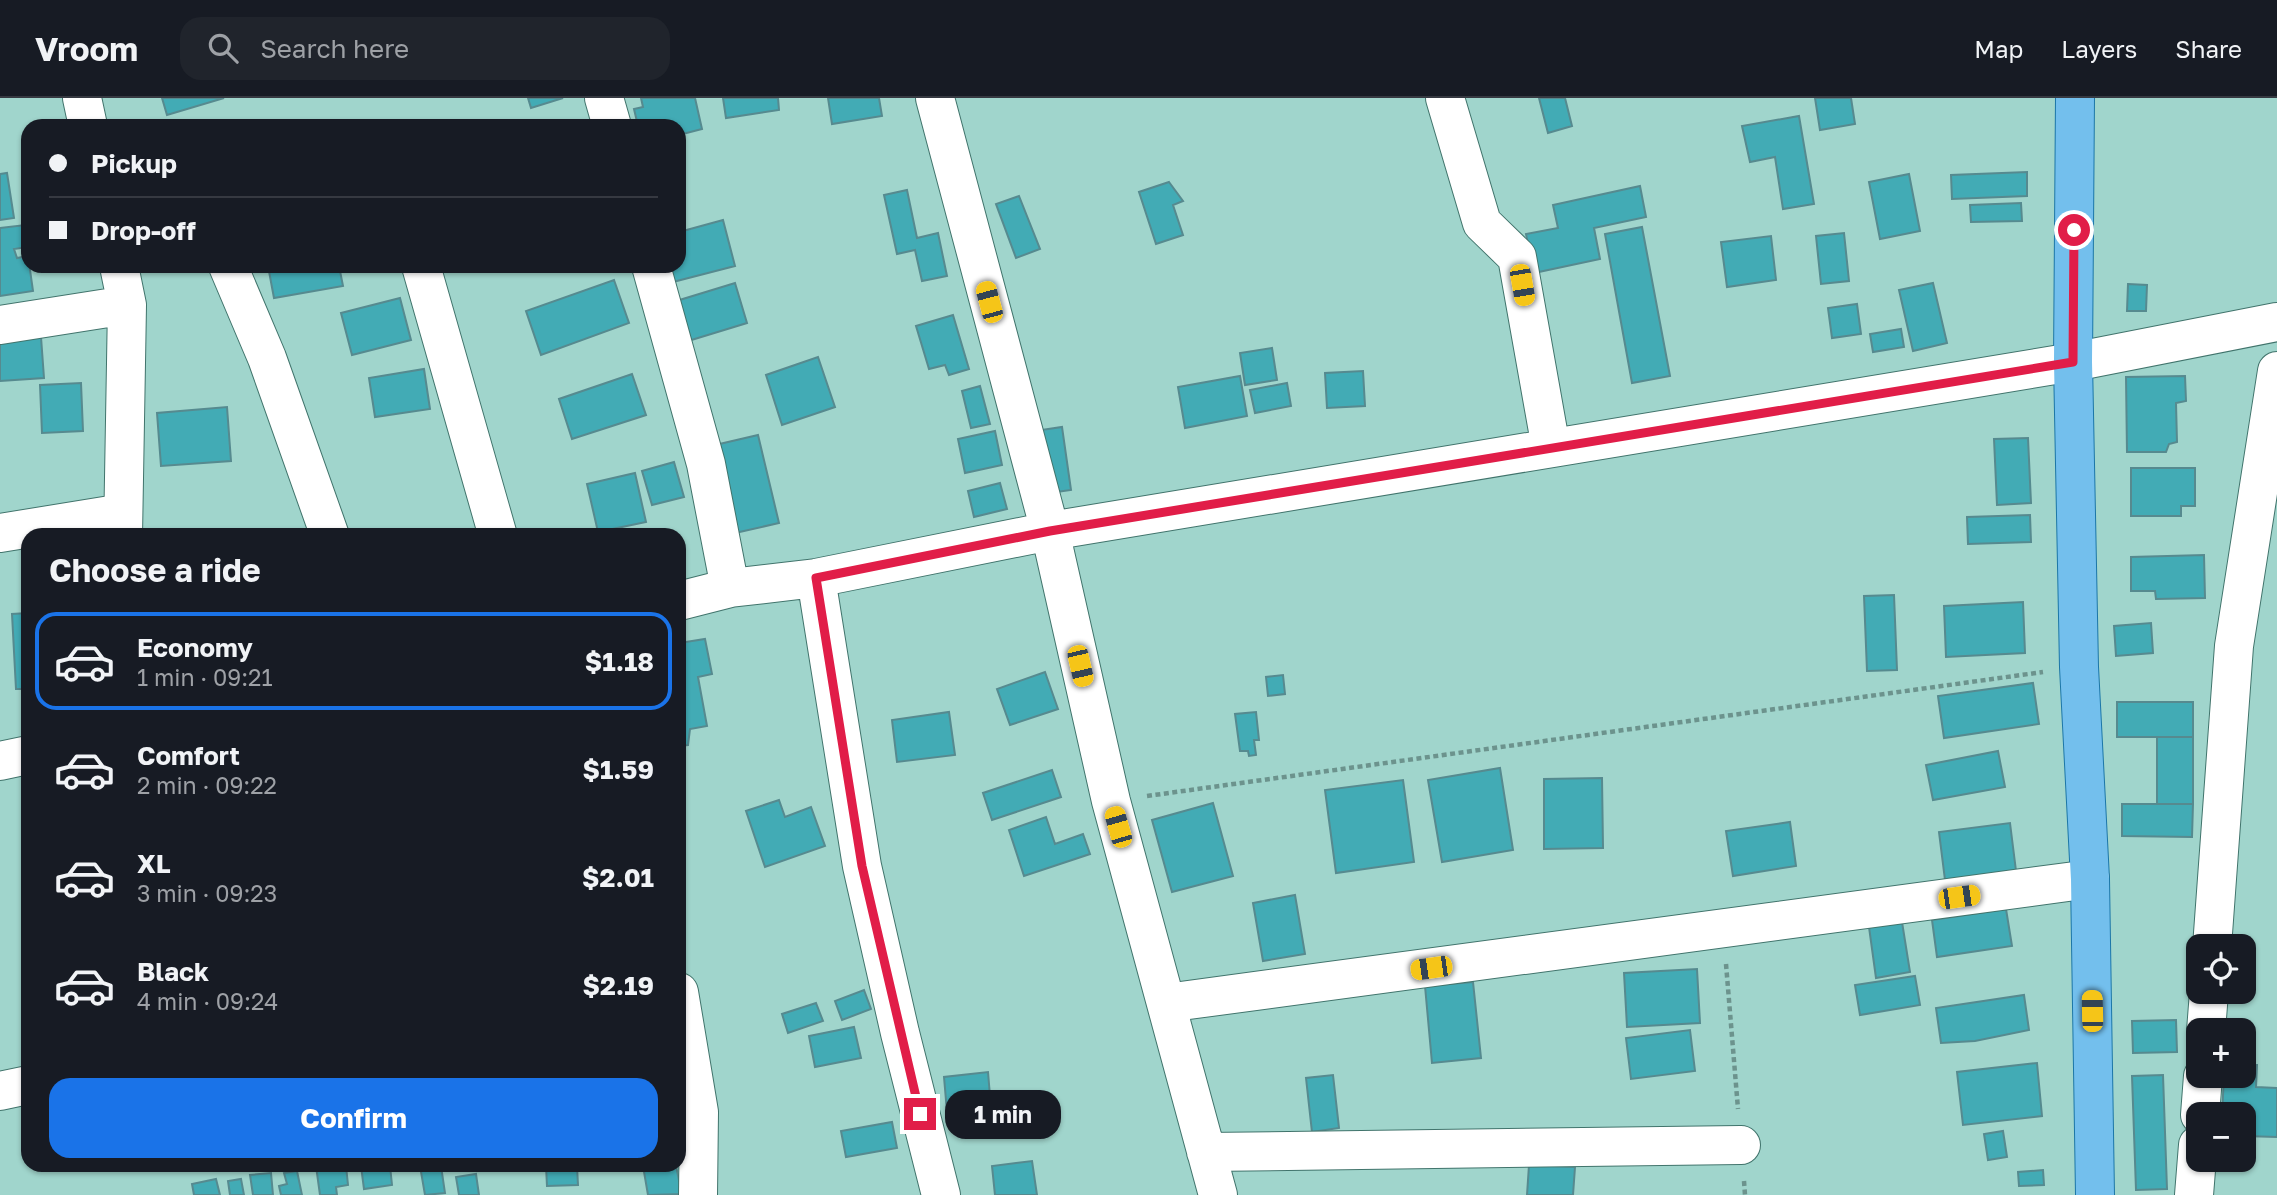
<!DOCTYPE html>
<meta charset="utf-8">
<style>
body{margin:0;font-family:"Golos Text",sans-serif;background:#20242c;color:#f1f3f6;height:100vh;display:flex;flex-direction:column;font-size:26px;white-space:nowrap}
*{box-sizing:border-box;margin:0}
p{font-size:23px;color:#9ea1a6}
.icon{flex:none;width:38px;height:38px;fill:none;stroke:currentColor;stroke-width:2;stroke-linecap:round;stroke-linejoin:round}
.map{position:relative;flex:1;overflow:hidden}
.side{position:absolute;left:21px;top:430px;width:665px;height:644px;display:flex;flex-direction:column;background:#171b24;border-radius:21px;box-shadow:0 2px 5px #0004}
.side>*{flex:none}
.top-card{position:absolute;left:21px;top:21px;width:665px;height:154px;border-radius:21px;box-shadow:0 2px 5px #0004;display:grid;align-content:center;height:154px;padding:0 28px;background:#171b24}
.tools{position:absolute;left:2186px;top:836px;display:grid;gap:14px}
.tools a{display:grid;place-items:center;width:70px;height:70px;border-radius:14px;background:#171b24;box-shadow:0 2px 5px #0004;font-size:35px}
.end{position:absolute;width:32px;height:32px;margin:-16px;border:9px solid #e11d48;background:#fff;box-shadow:0 0 0 4px #fff}
.from{border-radius:50%}
.bubble{position:absolute;height:49px;border-radius:21px;background:#171b24;box-shadow:0 2px 5px #0004;font-size:23px;font-weight:700;line-height:49px;text-align:center}
.car{position:absolute;width:21px;height:42px;margin:-21px -10px;border-radius:9px;box-shadow:0 0 5px 2px #0007;background:linear-gradient(#f5c518 24%,#345 0 40%,#f5c518 0 76%,#345 0 86%,#f5c518 0)}
.top-card b{display:flex;align-items:center;gap:24px;height:66px;font-size:26px}
.top-card b+b{border-top:2px solid #363941}
.top-card i{width:18px;height:18px;background:#f1f3f6}
ul{padding:0;list-style:none}
li{display:flex;align-items:center;gap:21px;height:98px;margin:0 14px 10px;padding:0 14px;border:4px solid transparent;border-radius:21px}
li div{flex:1}
li b{display:block;font-size:26px}
li em{font-style:normal;font-weight:700}
li.current{border-color:#1a73e8}
li>.icon{width:63px;height:63px;stroke-width:1.5}
h2{padding:0 28px;font-size:32px;line-height:84px}
.button{display:flex;gap:14px;margin-top:auto;padding:14px 28px}
.button a{flex:1;height:80px;border-radius:21px;background:#1a73e8;color:#fff;font-size:28px;font-weight:700;line-height:80px;text-align:center}
header{display:flex;align-items:center;gap:42px;box-sizing:border-box;height:98px;padding:0 35px;background:#171b24;border-bottom:2px solid #363941}
header strong{font-size:33px}
nav{display:flex;gap:38px;margin-inline-start:auto;font-size:24px}
.search{width:490px;height:63px;background:#20242c;display:flex;align-items:center;gap:18px;box-sizing:border-box;padding:0 24px;border-radius:21px;color:#9ea1a6;font-size:26px}
.map>svg:first-child{display:block}
.building{fill:#42abb5;stroke:#568a8f;stroke-width:2}
.lines{fill:none;stroke-linecap:round;stroke-linejoin:round}
.minor-casing{stroke:#41746c;stroke-width:40}
.primary-casing{stroke:#1c76a7;stroke-width:40}
.path{stroke:#6c938d;stroke-width:4.5;stroke-dasharray:5 3.5;stroke-linecap:butt}
.minor{stroke:#fff;stroke-width:38}
.primary{stroke:#73bfed;stroke-width:38}
.route{stroke:#e11d48;stroke-width:9}
</style>
<header>
<strong>Vroom</strong>
<div class="search"><svg class="icon" aria-label="search" viewBox="0 0 24 24"><circle cx="10" cy="10" r="6"/><path d="M15 15l6 6"/></svg>Search here</div>
<nav><a>Map</a><a>Layers</a><a>Share</a></nav>
</header>
<div class="map">
<svg width="2277" height="1097" viewBox="0 0 2277 1097">
<rect width="100%" height="100%" fill="#a0d5cc"/>
<path class="building" d="M162,0H224L167,17Z
M528,0H563L531,10Z
M641,0H695L702,31L679,37V28H638L634,11L643,9Z
M723,0H778L779,12L726,20Z
M828,0H879L882,18L832,26Z
M1539,0H1565L1572,28L1548,35Z
M1815,0H1851L1855,26L1820,32Z
M1799,18L1814,106L1783,111L1775,59L1750,64L1742,28Z
M2027,74V98L1952,101L1951,77Z
M7,75L14,120L0,122V76Z
M1909,76L1920,133L1880,141L1869,84Z
M1169,84L1183,103L1173,107L1183,137L1156,146L1139,94Z
M1640,88L1646,119L1594,130L1600,161L1534,175L1526,136L1558,130L1553,107Z
M907,92L917,140L938,135L947,178L922,183L915,152L897,156L884,97Z
M1019,98L1040,151L1016,160L996,106Z
M2021,105L2022,123L1971,124L1970,107Z
M723,122L735,168L673,184L669,168H679V134Z
M25,127L28,149L14,151L17,160L28,158L33,193L0,198V130Z
M1642,129L1670,278L1632,285L1605,136Z
M1844,135L1849,183L1821,186L1816,138Z
M1771,138L1776,182L1727,189L1721,144Z
M268,168H339L343,188L274,200Z
M614,182L629,225L541,257L526,213Z
M735,185L747,225L685,244L673,204Z
M1933,185L1947,245L1913,253L1899,192Z
M2128,186L2147,187L2146,213H2127Z
M400,200L411,242L352,257L341,215Z
M1857,206L1861,236L1832,240L1828,210Z
M953,217L969,271L949,277L945,267L929,271L916,228Z
M1901,231L1904,249L1873,254L1870,236Z
M41,239L44,280L0,283V242Z
M1272,250L1277,282L1245,287L1240,255Z
M818,259L835,309L782,327L766,277Z
M424,271L430,311L375,319L369,280Z
M1363,273L1365,308L1327,310L1325,275Z
M632,276L646,317L572,341L559,301Z
M1240,278L1247,318L1185,330L1178,289Z
M2185,278L2186,303L2176,305L2177,344L2169,346L2166,354H2127L2126,279Z
M81,285L83,333L42,335L40,287Z
M1287,285L1291,308L1255,315L1250,292Z
M980,288L990,326L971,330L962,293Z
M227,309L231,363L161,368L157,315Z
M1062,329L1071,392L1049,395L1041,332Z
M995,333L1002,367L965,375L958,341Z
M758,337L779,425L735,435L715,347Z
M2028,340L2031,405L1997,407L1994,341Z
M674,364L684,399L652,407L642,373Z
M2131,370H2195V408H2181V418H2131Z
M635,375L646,424L598,434L587,386Z
M1000,385L1007,411L974,419L968,393Z
M2030,417L2031,444L1968,446L1967,419Z
M2204,457L2205,500L2156,501L2155,493H2131V459Z
M1894,497L1897,572L1867,573L1864,498Z
M2023,504L2025,555L1946,559L1944,508Z
M28,515V591H16L12,516Z
M2151,525L2153,555L2116,558L2114,528Z
M705,541L712,576L698,579L707,628L690,631L688,647L679,648V545Z
M1045,574L1058,611L1010,627L997,591Z
M1283,577L1285,596L1268,598L1266,579Z
M2033,585L2039,626L1944,640L1938,598Z
M2117,604H2193V639H2117Z
M949,614L955,657L897,664L892,622Z
M1256,614L1259,642H1254L1256,657L1249,658L1248,653H1240L1235,616Z
M2157,639H2193V706H2157Z
M1998,653L2005,689L1933,702L1926,667Z
M1500,670L1513,752L1442,764L1428,682Z
M1052,672L1061,699L992,722L983,695Z
M1602,680L1603,750L1544,751V681Z
M1403,682L1414,764L1336,775L1325,692Z
M779,702L785,719L811,709L825,748L765,769L746,713Z
M1213,705L1233,778L1172,794L1152,722Z
M2122,706H2193L2192,739L2122,738Z
M1046,719L1055,746L1083,736L1090,756L1024,778L1009,732Z
M1790,724L1796,768L1733,778L1726,733Z
M2010,725L2016,773L1945,782L1939,734Z
M1295,797L1305,856L1263,863L1253,805Z
M2006,811L2012,848L1937,859L1932,822Z
M1902,824L1910,874L1876,880L1869,829Z
M1697,871L1700,925L1627,929L1624,875Z
M1915,878L1920,907L1860,917L1855,887Z
M1473,884L1481,960L1432,965L1425,888Z
M864,892L871,911L842,922L835,903Z
M2024,897L2029,932L1975,943L1941,945L1936,910Z
M816,905L823,923L788,935L782,916Z
M2176,922L2177,954L2133,955L2132,923Z
M854,929L861,960L815,969L809,938Z
M1690,932L1695,973L1631,981L1626,940Z
M2037,965L2042,1018L1963,1027L1957,974Z
M2244,967H2257L2256,989L2277,990V1039L2244,1038V1017H2222L2224,978H2244Z
M988,974L991,1010L947,1014L944,979Z
M1333,977L1339,1030L1312,1034L1306,980Z
M2163,977L2167,1091L2136,1092L2132,978Z
M892,1024L897,1050L846,1059L841,1033Z
M2003,1033L2007,1059L1988,1062L1984,1036Z
M1032,1063L1037,1097H995L992,1068Z
M1529,1067L1575,1069L1573,1097H1527Z
M316,1068H346L348,1087L336,1089L337,1097H320Z
M361,1068H390L392,1087L364,1091Z
M420,1068H441L445,1095L425,1097Z
M546,1068H577L578,1087L547,1088Z
M643,1068H676L682,1096L648,1097Z
M2043,1072L2044,1087L2019,1088L2018,1074Z
M297,1073L302,1097H281L279,1088L287,1086L284,1075Z
M271,1075L273,1097H253L250,1077Z
M476,1076L479,1097H459L456,1079Z
M216,1081L220,1097H194L192,1086Z
M241,1081L244,1097H230L228,1083Z"/>
<g class="lines">
<defs>
<path id="minor" d="M82,0L88,28
M604,0L612,28
M935,0L1050,433L1111,703L1218,1097
M1445,0L1482,125L1517,159L1551,350
M119,168L127,207L123,438
M228,168L267,260L330,438
M421,168L498,438
M651,168L706,366L730,490
M0,227L127,207
M0,435L123,415
M816,480L862,768L900,935L941,1097
M679,503L730,490L816,480L1050,433L2073,264L2277,224
M0,663L28,657
M2212,849L2234,548L2277,273
M679,894L699,1014L698,1097
M1166,905L2090,781
M2206,933L2209,894
M0,993L28,987
M2200,1017L2203,978
M1206,1054L1741,1047
M2194,1097L2198,1047"/>
<path id="primary" d="M2075,0L2073,264L2079,569L2090,781L2095,1097"/>
</defs>
<use href="#minor" class="minor-casing"/>
<use href="#primary" class="primary-casing"/>
<path class="path" d="M1147,698L2043,574
M1726,866L1738,1011
M1744,1083L1745,1097"/>
<use href="#minor" class="minor"/>
<use href="#primary" class="primary"/>
</g>
<g class="lines">
<path class="route" d="M920,1016L862,768L816,480L1050,433L2073,264L2074,132"/>
</g>
</svg>
<div class="tools">
<a><svg class="icon" aria-label="locate" viewBox="0 0 24 24"><circle cx="12" cy="12" r="6"/><path d="M12 2v4M12 18v4M2 12h4M18 12h4"/></svg></a>
<a>+</a>
<a>−</a>
</div>
<i class="end from" style="left:2074px;top:132px"></i>
<i class="end" style="left:920px;top:1016px"></i>
<div class="bubble" style="left:945px;top:992px;width:116px">1 min</div>
<i class="car" style="left:1522px;top:187px;rotate:170deg"></i>
<i class="car" style="left:989px;top:204px;rotate:345deg"></i>
<i class="car" style="left:1080px;top:568px;rotate:167deg"></i>
<i class="car" style="left:1118px;top:729px;rotate:344deg"></i>
<i class="car" style="left:1959px;top:799px;rotate:82deg"></i>
<i class="car" style="left:1431px;top:870px;rotate:262deg"></i>
<i class="car" style="left:2092px;top:913px;rotate:359deg"></i>
<div class="top-card">
<b><i class="from"></i>Pickup</b>
<b><i></i>Drop-off</b>
</div>
<section class="side">
<h2>Choose a ride</h2>
<ul>
<li class="current"><svg class="icon" aria-label="car" viewBox="0 0 24 24"><path d="M5 17H2v-5l4-1 3-4h7l3 4 3 1v5h-3M9 17h6M6 11h13"/><circle cx="7" cy="17" r="2"/><circle cx="17" cy="17" r="2"/></svg><div><b>Economy</b><p>1 min · 09:21</p></div><em>$1.18</em></li>
<li><svg class="icon" aria-label="car" viewBox="0 0 24 24"><path d="M5 17H2v-5l4-1 3-4h7l3 4 3 1v5h-3M9 17h6M6 11h13"/><circle cx="7" cy="17" r="2"/><circle cx="17" cy="17" r="2"/></svg><div><b>Comfort</b><p>2 min · 09:22</p></div><em>$1.59</em></li>
<li><svg class="icon" aria-label="car" viewBox="0 0 24 24"><path d="M5 17H2v-5l4-1 3-4h7l3 4 3 1v5h-3M9 17h6M6 11h13"/><circle cx="7" cy="17" r="2"/><circle cx="17" cy="17" r="2"/></svg><div><b>XL</b><p>3 min · 09:23</p></div><em>$2.01</em></li>
<li><svg class="icon" aria-label="car" viewBox="0 0 24 24"><path d="M5 17H2v-5l4-1 3-4h7l3 4 3 1v5h-3M9 17h6M6 11h13"/><circle cx="7" cy="17" r="2"/><circle cx="17" cy="17" r="2"/></svg><div><b>Black</b><p>4 min · 09:24</p></div><em>$2.19</em></li>
</ul>
<div class="button"><a>Confirm</a></div>
</section>
</div>
